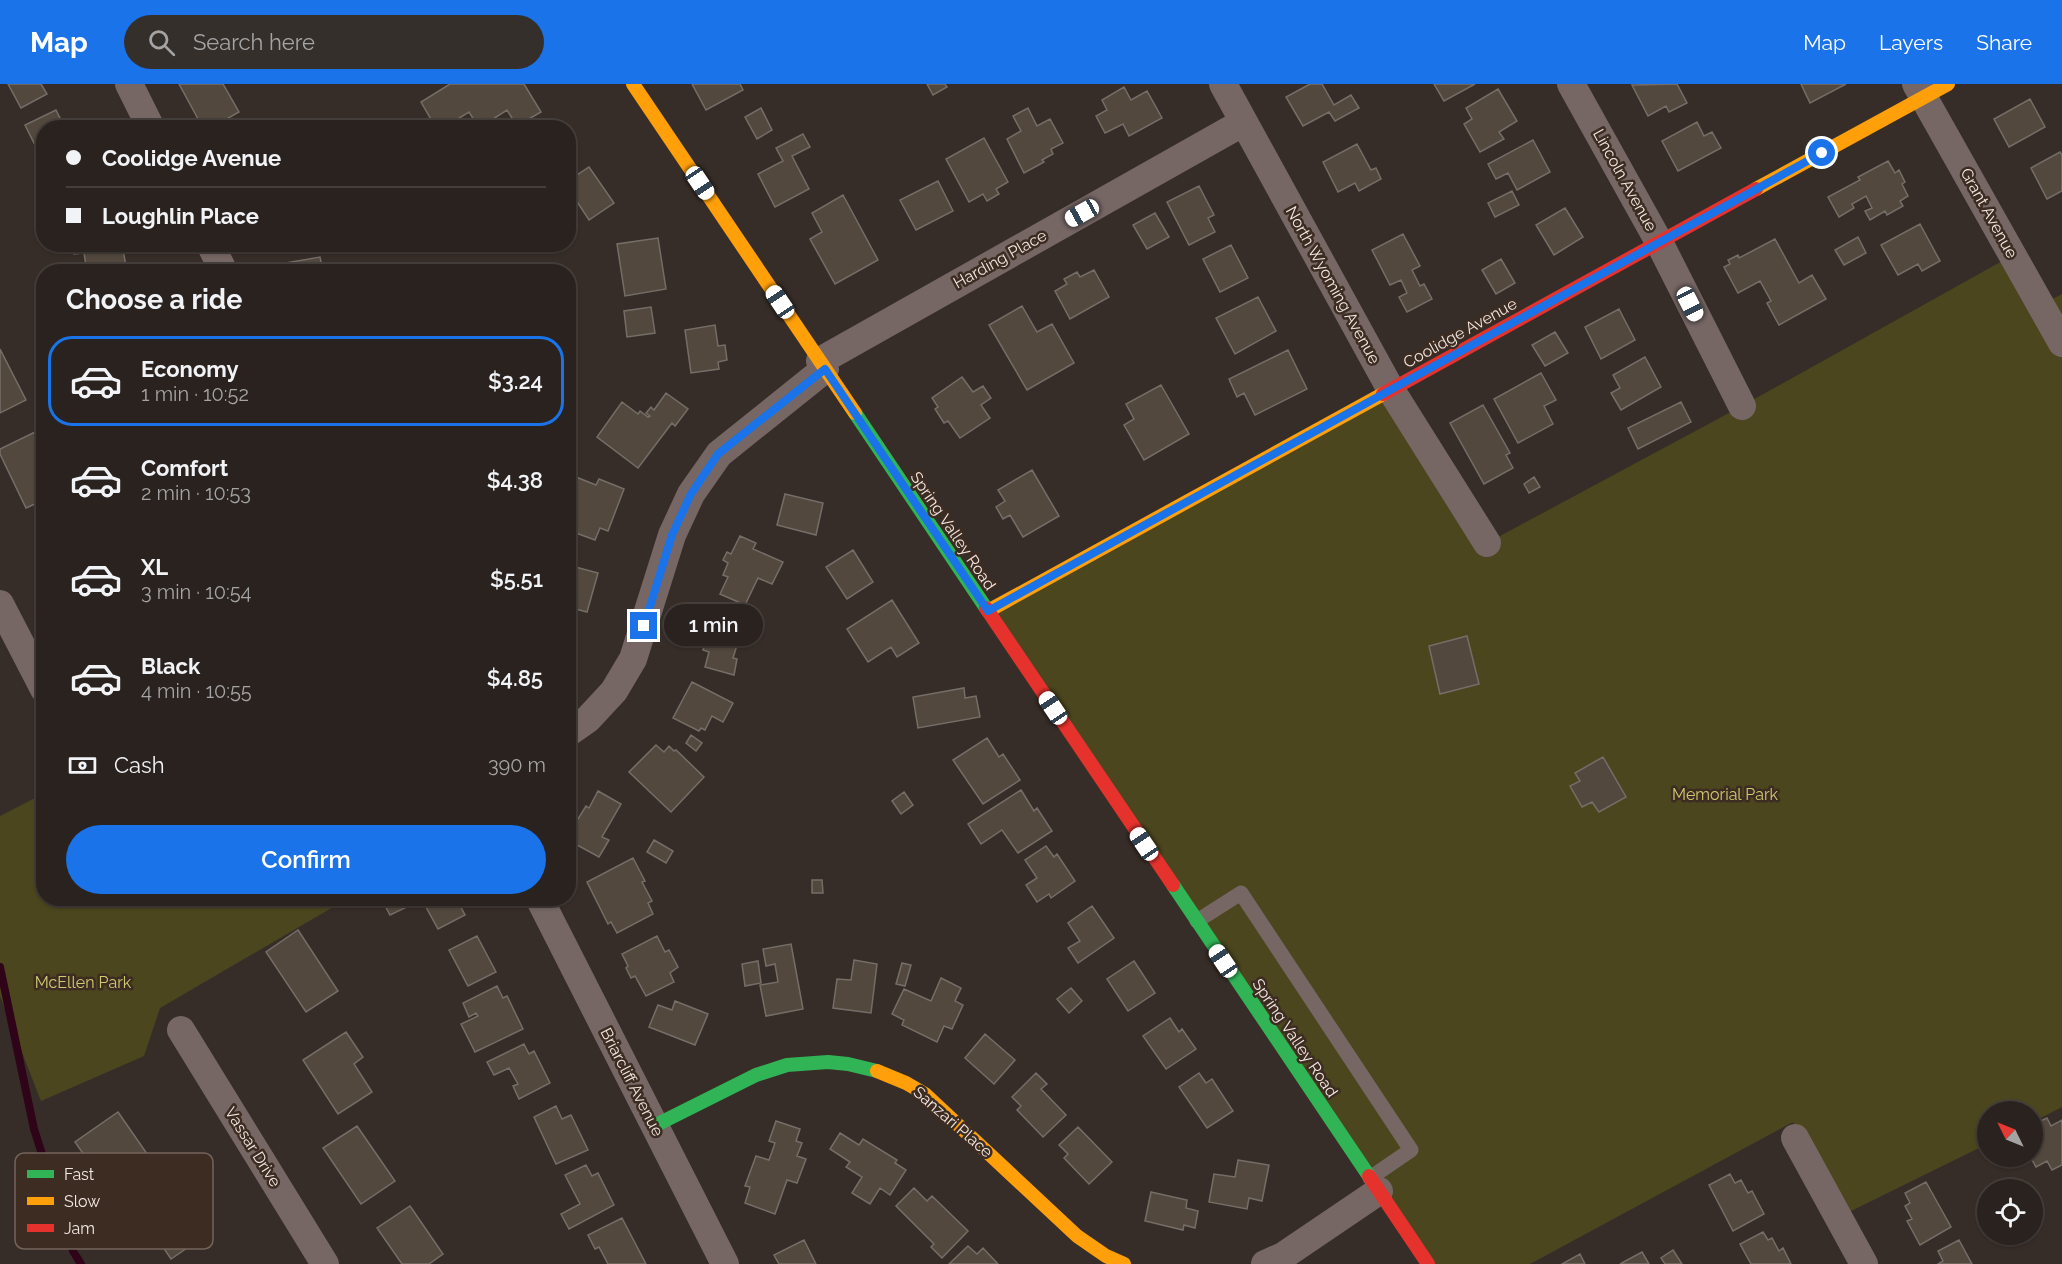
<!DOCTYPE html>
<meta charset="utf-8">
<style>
body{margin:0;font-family:Raleway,sans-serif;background:#352f2b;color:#f1f3f6;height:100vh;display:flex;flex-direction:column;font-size:22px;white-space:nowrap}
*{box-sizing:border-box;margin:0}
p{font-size:20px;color:#a5a4a4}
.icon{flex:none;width:33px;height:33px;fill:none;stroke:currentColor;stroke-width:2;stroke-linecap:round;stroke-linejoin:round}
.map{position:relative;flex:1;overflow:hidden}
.side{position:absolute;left:36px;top:180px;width:540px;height:642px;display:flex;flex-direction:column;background:#29221e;border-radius:24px;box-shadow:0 2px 4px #0004,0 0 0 2px #453f3c}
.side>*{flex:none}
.guide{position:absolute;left:36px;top:36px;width:540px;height:132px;border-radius:24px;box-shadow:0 2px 4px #0004,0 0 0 2px #453f3c;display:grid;align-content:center;height:132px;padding:0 30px;background:#29221e}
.needle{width:39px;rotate:313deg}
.tools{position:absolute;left:1977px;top:1017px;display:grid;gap:12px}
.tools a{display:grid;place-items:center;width:66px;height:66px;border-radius:50%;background:#29221e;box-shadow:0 2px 4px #0004,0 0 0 2px #453f3c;font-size:30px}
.end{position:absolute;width:27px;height:27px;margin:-14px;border:8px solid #1a73e8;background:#fff;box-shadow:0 0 0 3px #fff}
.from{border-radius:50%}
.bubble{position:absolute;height:42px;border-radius:21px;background:#29221e;box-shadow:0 2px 4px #0004,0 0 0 2px #453f3c;font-size:20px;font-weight:600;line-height:42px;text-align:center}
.car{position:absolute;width:18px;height:36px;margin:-18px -9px;border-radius:8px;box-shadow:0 0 4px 2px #0007;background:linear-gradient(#fff 24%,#345 0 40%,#fff 0 76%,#345 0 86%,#fff 0)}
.guide b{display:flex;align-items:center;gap:21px;height:57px;font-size:22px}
.guide b+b{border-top:2px solid #453f3c}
.guide i{width:15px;height:15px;background:#f1f3f6}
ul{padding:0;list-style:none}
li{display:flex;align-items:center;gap:18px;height:90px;margin:0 12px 9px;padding:0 18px;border:3px solid transparent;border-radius:24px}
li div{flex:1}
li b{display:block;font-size:22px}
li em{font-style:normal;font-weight:600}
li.active{border-color:#1a73e8}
li>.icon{width:54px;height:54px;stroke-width:1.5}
h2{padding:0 30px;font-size:27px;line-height:72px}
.pay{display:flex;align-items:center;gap:15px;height:66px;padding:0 30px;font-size:22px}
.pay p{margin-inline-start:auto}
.button{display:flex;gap:12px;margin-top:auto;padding:12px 30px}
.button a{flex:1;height:69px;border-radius:36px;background:#1a73e8;color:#fff;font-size:24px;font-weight:600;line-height:69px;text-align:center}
header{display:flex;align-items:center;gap:36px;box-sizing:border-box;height:84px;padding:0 30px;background:#1a73e8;color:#fff}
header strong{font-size:28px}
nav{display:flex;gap:33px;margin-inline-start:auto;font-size:21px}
.search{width:420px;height:54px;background:#352f2b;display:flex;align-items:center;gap:15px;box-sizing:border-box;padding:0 21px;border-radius:33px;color:#a5a4a4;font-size:22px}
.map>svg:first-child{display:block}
.green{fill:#4b461e}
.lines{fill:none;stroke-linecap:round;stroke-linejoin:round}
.stream{stroke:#2f0418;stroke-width:8}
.building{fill:#53483d;stroke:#756e68;stroke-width:1.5}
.lane{stroke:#766765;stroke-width:15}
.street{stroke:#766765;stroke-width:28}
.fast{stroke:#30b455;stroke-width:14}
.slow{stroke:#ff9f0a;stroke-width:14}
.jam{stroke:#e5322d;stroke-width:14}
.route{stroke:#1a73e8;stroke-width:8}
.labels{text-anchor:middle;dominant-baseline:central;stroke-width:5;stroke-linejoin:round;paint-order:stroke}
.street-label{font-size:16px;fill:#f3e7e1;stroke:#3d2c22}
.park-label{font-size:16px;fill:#cfc970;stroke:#3d2c22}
.key{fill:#3d2c22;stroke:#74645b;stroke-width:1.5}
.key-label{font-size:16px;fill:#f3e7e1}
</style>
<header>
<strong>Map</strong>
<div class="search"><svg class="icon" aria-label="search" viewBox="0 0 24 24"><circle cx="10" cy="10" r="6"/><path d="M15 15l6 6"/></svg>Search here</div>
<nav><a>Map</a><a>Layers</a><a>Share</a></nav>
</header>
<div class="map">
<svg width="2062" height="1180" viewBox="0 0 2062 1180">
<rect width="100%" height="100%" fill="#372d28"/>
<path class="green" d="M2013,171L2041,221L2062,210V1023L2033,1038L2032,1028H1988L1987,1060L1839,1133L1793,1038L1530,1180H1427L988,527L1391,306L1487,459L1742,322Z
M43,710L44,814L347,815L160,924L144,972L41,1017L0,912V732Z"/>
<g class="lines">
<path class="stream" d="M0,883L34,1045L73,1167L81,1180"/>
</g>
<path class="building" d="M8,0H41L47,10L21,24Z
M179,0H223L239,28L211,44H203Z
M450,0H524L541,28L517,42L507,26L479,44L469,28L443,44H436L421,18Z
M692,0H740L743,6L706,26Z
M927,0H945L947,3L933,11Z
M1310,0H1322L1334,21L1351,11L1359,24L1335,37L1329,28L1303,42L1286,13Z
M1434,0H1475L1444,17Z
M1677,0L1687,19L1669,28L1666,22L1648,32L1632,1Z
M1801,0H1846L1810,19Z
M1124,3L1131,16L1147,7L1162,34L1129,52L1123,40L1105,49L1096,32L1107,26L1102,16Z
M1498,5L1517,37L1499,48L1504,55L1480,68L1464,40L1472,35L1466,24Z
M2030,15L2045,43L2009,63L1994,35Z
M761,24L772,46L757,55L745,33Z
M1028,24L1037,42L1050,35L1063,59L1051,65L1053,70L1042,76L1044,78L1024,89L1007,55L1021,47L1013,32Z
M56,26L65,44H44V79L25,41Z
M1697,38L1704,52L1712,48L1721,64L1678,87L1662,57Z
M803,50L810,63L792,72L809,105L775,123L758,90L783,77L776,64Z
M984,54L1008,98L996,105L999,110L987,117L983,110L969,118L946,75Z
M1533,56L1550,88L1517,106L1508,89L1496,95L1488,80Z
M1357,60L1371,86L1376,84L1381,95L1359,107L1355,99L1338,108L1323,78Z
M2060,68L2062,71V107L2047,115L2031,84Z
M1888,77L1895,89L1899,86L1905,98L1902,100L1908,112L1900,117L1903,122L1887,131L1885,127L1870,136L1865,127L1872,124L1866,112L1852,120L1854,124L1839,133L1828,113L1860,96L1858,93Z
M589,83L614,119L589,136L576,116L568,121V97Z
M938,97L953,127L916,146L900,116Z
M1199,102L1214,131L1208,134L1215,148L1189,161L1167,118Z
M1512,107L1519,121L1495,133L1488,119Z
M843,111L878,176L835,200L810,155L822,148L812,129Z
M1565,124L1583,153L1554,171L1536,141Z
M1155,129L1169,153L1147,165L1133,141Z
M1920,140L1940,177L1922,187L1918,180L1898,191L1881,161Z
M1403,150L1420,182L1412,186L1420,202L1424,200L1432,215L1407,228L1399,213L1407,209L1401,196L1390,201L1372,166Z
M1858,153L1866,169L1844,181L1835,166Z
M658,154L666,205L625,212L617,160Z
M1775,155L1799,199L1812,191L1826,215L1779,241L1767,219L1771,217L1760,197L1738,209L1724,183L1730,180L1728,176L1738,171L1739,174Z
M72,160H122L127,188H87L84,169L74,170Z
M1231,161L1248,194L1220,208L1203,175Z
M320,173L323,188H286L285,179Z
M1501,175L1515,199L1496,210L1482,186Z
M1094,186L1109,213L1070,235L1055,207L1067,200L1064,195L1077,188L1080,193Z
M1258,213L1276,247L1235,270L1216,234Z
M1022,222L1037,248L1052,240L1074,279L1027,306L989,241Z
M651,223L655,249L627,253L624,227Z
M1619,225L1635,256L1601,275L1585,243Z
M715,241L718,262L725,261L727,276L718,278L719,285L691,289L685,246Z
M1555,248L1568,269L1545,282L1532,261Z
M0,265L26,316L0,329Z
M1288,266L1307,305L1255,331L1244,309L1237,313L1229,295Z
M1645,273L1661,303L1621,326L1611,309L1620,304L1613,291Z
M1541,289L1556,316L1544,322L1553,340L1518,359L1494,315Z
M962,293L973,308L983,302L991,314L981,321L990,334L960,354L948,337L944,339L935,325L938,323L932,314Z
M1161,301L1189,350L1144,376L1124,341L1134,335L1126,320Z
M666,309L688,325L675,342L672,339L638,384L597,353L622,318L638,330L640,327L648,333L650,332L646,329L651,323L654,326Z
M1681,318L1691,338L1638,365L1628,344Z
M1483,321L1510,369L1506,371L1513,384L1484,400L1450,339Z
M35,348L44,365V416L26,424L0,370V365Z
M1032,386L1059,432L1023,453L1010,431L1003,435L996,423L1005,417L998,406Z
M576,393L596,401L599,395L624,405L608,447L600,444L595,456L568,446L572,434L568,432V412Z
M1534,393L1540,403L1529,409L1524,400Z
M785,410L823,419L816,451L777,441Z
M740,452L756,459L753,465L783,478L772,500L758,494L745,521L720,510L728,493L723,491L728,479L723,476L727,468L731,470Z
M853,466L873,498L847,515L826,483Z
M568,481L598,489L587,528L568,523Z
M892,516L919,559L897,573L891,563L868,578L847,545Z
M710,529L754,541L749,560L738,558L733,574L737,575L734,591L705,583L709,568L703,566L708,549L705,548Z
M1467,552L1479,600L1440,610L1429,562Z
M692,598L733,619L723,638L712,632L705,646L701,644L699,647L673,634Z
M964,604L965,614L976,612L980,633L918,644L913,613Z
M691,651L702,659L696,667L686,659Z
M987,654L999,673L1003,670L1020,696L983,720L953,676Z
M656,661L664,668L669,662L674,667L676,666L704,693L671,728L629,688Z
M1603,673L1626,713L1599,728L1592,718L1582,723L1570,702L1580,697L1575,689Z
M1021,706L1034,727L1037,724L1052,747L1018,769L1002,746L981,760L968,740Z
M598,707L621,720L602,753L609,756L599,773L568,756V751L586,722L589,724Z
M904,708L913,721L901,730L892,717Z
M654,756L673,767L666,779L647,768Z
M1046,762L1054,773L1057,770L1075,797L1051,814L1049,810L1037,818L1026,801L1037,794L1025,776Z
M633,774L645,797L642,798L652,817L648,819L653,830L617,849L611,838L608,840L587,798Z
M812,796H822L823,809H812Z
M381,814H403L407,823L390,831Z
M421,814H456L465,831L438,845Z
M1092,822L1114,854L1078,879L1068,864L1080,857L1068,839Z
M298,846L338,907L306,928L266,868Z
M477,852L496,888L468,902L449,866Z
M657,852L665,868L669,866L678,883L670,889L674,898L646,912L635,892L631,894L626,884L628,882L622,870Z
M791,860L803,925L766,932L760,901L778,898L775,880L766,882L763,865Z
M854,876L877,880L871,929L833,924L837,895L851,896Z
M758,877L761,899L745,902L742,880Z
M1134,877L1155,909L1128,927L1107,895Z
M902,879L911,881L905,902L896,900Z
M941,894L961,904L955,917L963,921L952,945L944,942L937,958L902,941L904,936L892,930L904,905L931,917Z
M497,902L503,914L507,912L523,945L475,968L461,940L478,932L476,929L469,933L463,919Z
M1071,904L1082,917L1069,929L1057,915Z
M675,917L708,930L695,961L649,943L658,921L672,926Z
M1170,934L1179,948L1182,945L1196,965L1166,985L1143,952Z
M346,948L363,973L354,980L372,1008L338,1030L303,976Z
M985,950L1015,976L994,1000L965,974Z
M524,960L529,970L534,967L550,999L519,1015L513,1002L518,1000L509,984L494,991L487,978Z
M1036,989L1047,1000L1041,1005L1066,1031L1043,1053L1017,1026L1021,1022L1012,1013Z
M1199,989L1206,999L1212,995L1233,1027L1207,1044L1179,1003Z
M556,1022L562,1035L571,1031L588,1066L556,1080L534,1033Z
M118,1028L152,1077L109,1107L75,1058Z
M2047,1034L2051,1042L2062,1036V1081L2052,1086L2047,1077L2036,1083L2030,1072H2032V1061L2037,1058L2032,1050V1041Z
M776,1037L800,1045L796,1057L802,1059L797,1072L806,1075L797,1099L787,1096L775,1130L745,1119L750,1103L745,1102L756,1072L769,1076L775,1059L769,1057Z
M357,1042L395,1097L361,1120L323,1064Z
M1078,1043L1112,1078L1089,1100L1064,1074L1068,1070L1059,1061Z
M840,1049L859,1061L863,1055L897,1076L895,1079L906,1086L890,1111L880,1104L870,1120L852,1109L862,1093L846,1083L850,1078L830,1065Z
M1238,1076L1269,1081L1262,1117L1249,1114L1247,1125L1209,1118L1214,1090L1235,1093Z
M586,1081L592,1092L598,1089L614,1121L569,1145L561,1130L580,1120L565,1091Z
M1730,1090L1735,1099L1741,1096L1748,1109L1752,1107L1764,1130L1733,1147L1709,1101Z
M1926,1098L1951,1143L1920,1161L1907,1137L1912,1135L1905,1122L1910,1119L1905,1109Z
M170,1104L203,1153L171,1175L138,1126Z
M914,1104L927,1117L932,1112L968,1147L942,1174L931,1163L934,1160L896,1122Z
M1151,1108L1187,1116L1186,1124L1198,1127L1195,1144L1184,1141L1183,1146L1145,1137Z
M410,1122L443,1170L429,1180H402L377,1144Z
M622,1134L646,1180H608L599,1163L595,1165L588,1151Z
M1763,1148L1768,1156L1772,1154L1779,1167L1783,1164L1791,1180H1751L1740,1160Z
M804,1156L816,1180H779L774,1171Z
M1959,1156L1972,1180H1938L1943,1177L1938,1167Z
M968,1162L977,1170L983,1164L998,1180H949Z
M1673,1166L1682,1180H1665L1661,1174Z
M1642,1168L1649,1180H1620Z
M1580,1170L1585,1180H1562Z"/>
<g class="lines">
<path class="lane" d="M1197,837L1241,809L1411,1066L1370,1094"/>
<path class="street" d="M129,0L151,44
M1223,0L1391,306L1487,459
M1571,0L1659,158L1742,322
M1916,0L2062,259
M210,160L224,188
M820,277L1244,38
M0,520L44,605
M568,649L588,635L614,607L633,575L672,451L691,410L719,370L825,285
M539,814L725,1180
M181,946L325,1180
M1795,1054L1864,1180
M1265,1180L1283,1172L1379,1107"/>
<path class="fast" d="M855,329L986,524
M1173,801L1369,1092
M654,1042L756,991L787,981L828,978L848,980L877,987"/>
<path class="slow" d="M633,0L855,329
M1756,105L1948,0
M988,527L1383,310
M877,987L906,999L925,1010L1077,1152L1106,1172L1124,1180"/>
<path class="jam" d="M1383,310L1756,105
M986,524L1173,801
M1369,1092L1428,1180"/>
</g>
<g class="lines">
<path class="route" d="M644,542L672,451L691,410L718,370L825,285L988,527L1822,69"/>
</g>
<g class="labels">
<g class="street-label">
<text transform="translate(1625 96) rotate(61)">Lincoln Avenue</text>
<text transform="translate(1989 129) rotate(61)">Grant Avenue</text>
<text transform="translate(1000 175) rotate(-29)">Harding Place</text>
<text transform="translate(1333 201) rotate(61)">North Wyoming Avenue</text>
<text transform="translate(1460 249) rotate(-29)">Coolidge Avenue</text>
<text transform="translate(953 447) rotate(56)">Spring Valley Road</text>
<text transform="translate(1295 954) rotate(56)">Spring Valley Road</text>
<text transform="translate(632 998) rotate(63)">Briarcliff Avenue</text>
<text transform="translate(953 1038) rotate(41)">Sanzari Place</text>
<text transform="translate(253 1063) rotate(58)">Vassar Drive</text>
</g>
<g class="park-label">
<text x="1725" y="710">Memorial Park</text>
<text x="83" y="898">McEllen Park</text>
</g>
</g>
<rect x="15" y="1069" width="198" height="96" rx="9" class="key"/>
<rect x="27" y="1086" width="27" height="8" fill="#30b455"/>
<rect x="27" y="1113" width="27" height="8" fill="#ff9f0a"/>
<rect x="27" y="1140" width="27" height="8" fill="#e5322d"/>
<g class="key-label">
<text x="64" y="1096">Fast</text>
<text x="64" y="1123">Slow</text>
<text x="64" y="1150">Jam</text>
</g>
</svg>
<div class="tools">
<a><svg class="needle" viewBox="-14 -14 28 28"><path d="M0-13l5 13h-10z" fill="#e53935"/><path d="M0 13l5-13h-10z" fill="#a5a4a4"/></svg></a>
<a><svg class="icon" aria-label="locate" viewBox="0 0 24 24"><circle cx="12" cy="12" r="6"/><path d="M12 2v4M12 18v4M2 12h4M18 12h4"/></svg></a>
</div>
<i class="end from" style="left:1822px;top:69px"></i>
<i class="end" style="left:644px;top:542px"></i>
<div class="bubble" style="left:664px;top:520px;width:99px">1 min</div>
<i class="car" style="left:700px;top:99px;rotate:146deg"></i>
<i class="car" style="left:1082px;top:129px;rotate:241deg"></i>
<i class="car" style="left:780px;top:218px;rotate:326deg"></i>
<i class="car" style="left:1690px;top:220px;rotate:153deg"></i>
<i class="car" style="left:1053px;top:624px;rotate:326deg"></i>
<i class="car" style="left:1144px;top:760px;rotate:326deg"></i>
<i class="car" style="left:1223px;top:877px;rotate:326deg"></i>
<div class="guide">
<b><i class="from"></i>Coolidge Avenue</b>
<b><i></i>Loughlin Place</b>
</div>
<section class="side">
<h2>Choose a ride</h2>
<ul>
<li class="active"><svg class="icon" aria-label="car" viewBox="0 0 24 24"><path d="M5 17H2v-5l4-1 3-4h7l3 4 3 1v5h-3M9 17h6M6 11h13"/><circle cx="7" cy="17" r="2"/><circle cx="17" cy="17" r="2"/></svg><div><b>Economy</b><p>1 min · 10:52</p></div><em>$3.24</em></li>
<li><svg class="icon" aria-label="car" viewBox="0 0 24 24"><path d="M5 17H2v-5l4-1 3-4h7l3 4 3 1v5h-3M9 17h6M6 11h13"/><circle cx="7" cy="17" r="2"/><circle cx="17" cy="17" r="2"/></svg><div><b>Comfort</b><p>2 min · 10:53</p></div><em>$4.38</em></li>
<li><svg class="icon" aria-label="car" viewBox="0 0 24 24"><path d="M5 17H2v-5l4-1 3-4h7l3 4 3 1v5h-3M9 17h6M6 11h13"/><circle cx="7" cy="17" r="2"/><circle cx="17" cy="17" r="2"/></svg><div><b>XL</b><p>3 min · 10:54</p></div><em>$5.51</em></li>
<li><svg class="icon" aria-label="car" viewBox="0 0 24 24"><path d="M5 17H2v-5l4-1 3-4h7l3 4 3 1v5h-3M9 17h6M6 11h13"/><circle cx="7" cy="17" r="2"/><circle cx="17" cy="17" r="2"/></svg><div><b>Black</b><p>4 min · 10:55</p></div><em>$4.85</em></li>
</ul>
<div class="pay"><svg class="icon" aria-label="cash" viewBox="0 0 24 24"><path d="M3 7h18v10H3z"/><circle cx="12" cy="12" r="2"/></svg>Cash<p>390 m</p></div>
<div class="button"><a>Confirm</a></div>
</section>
</div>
